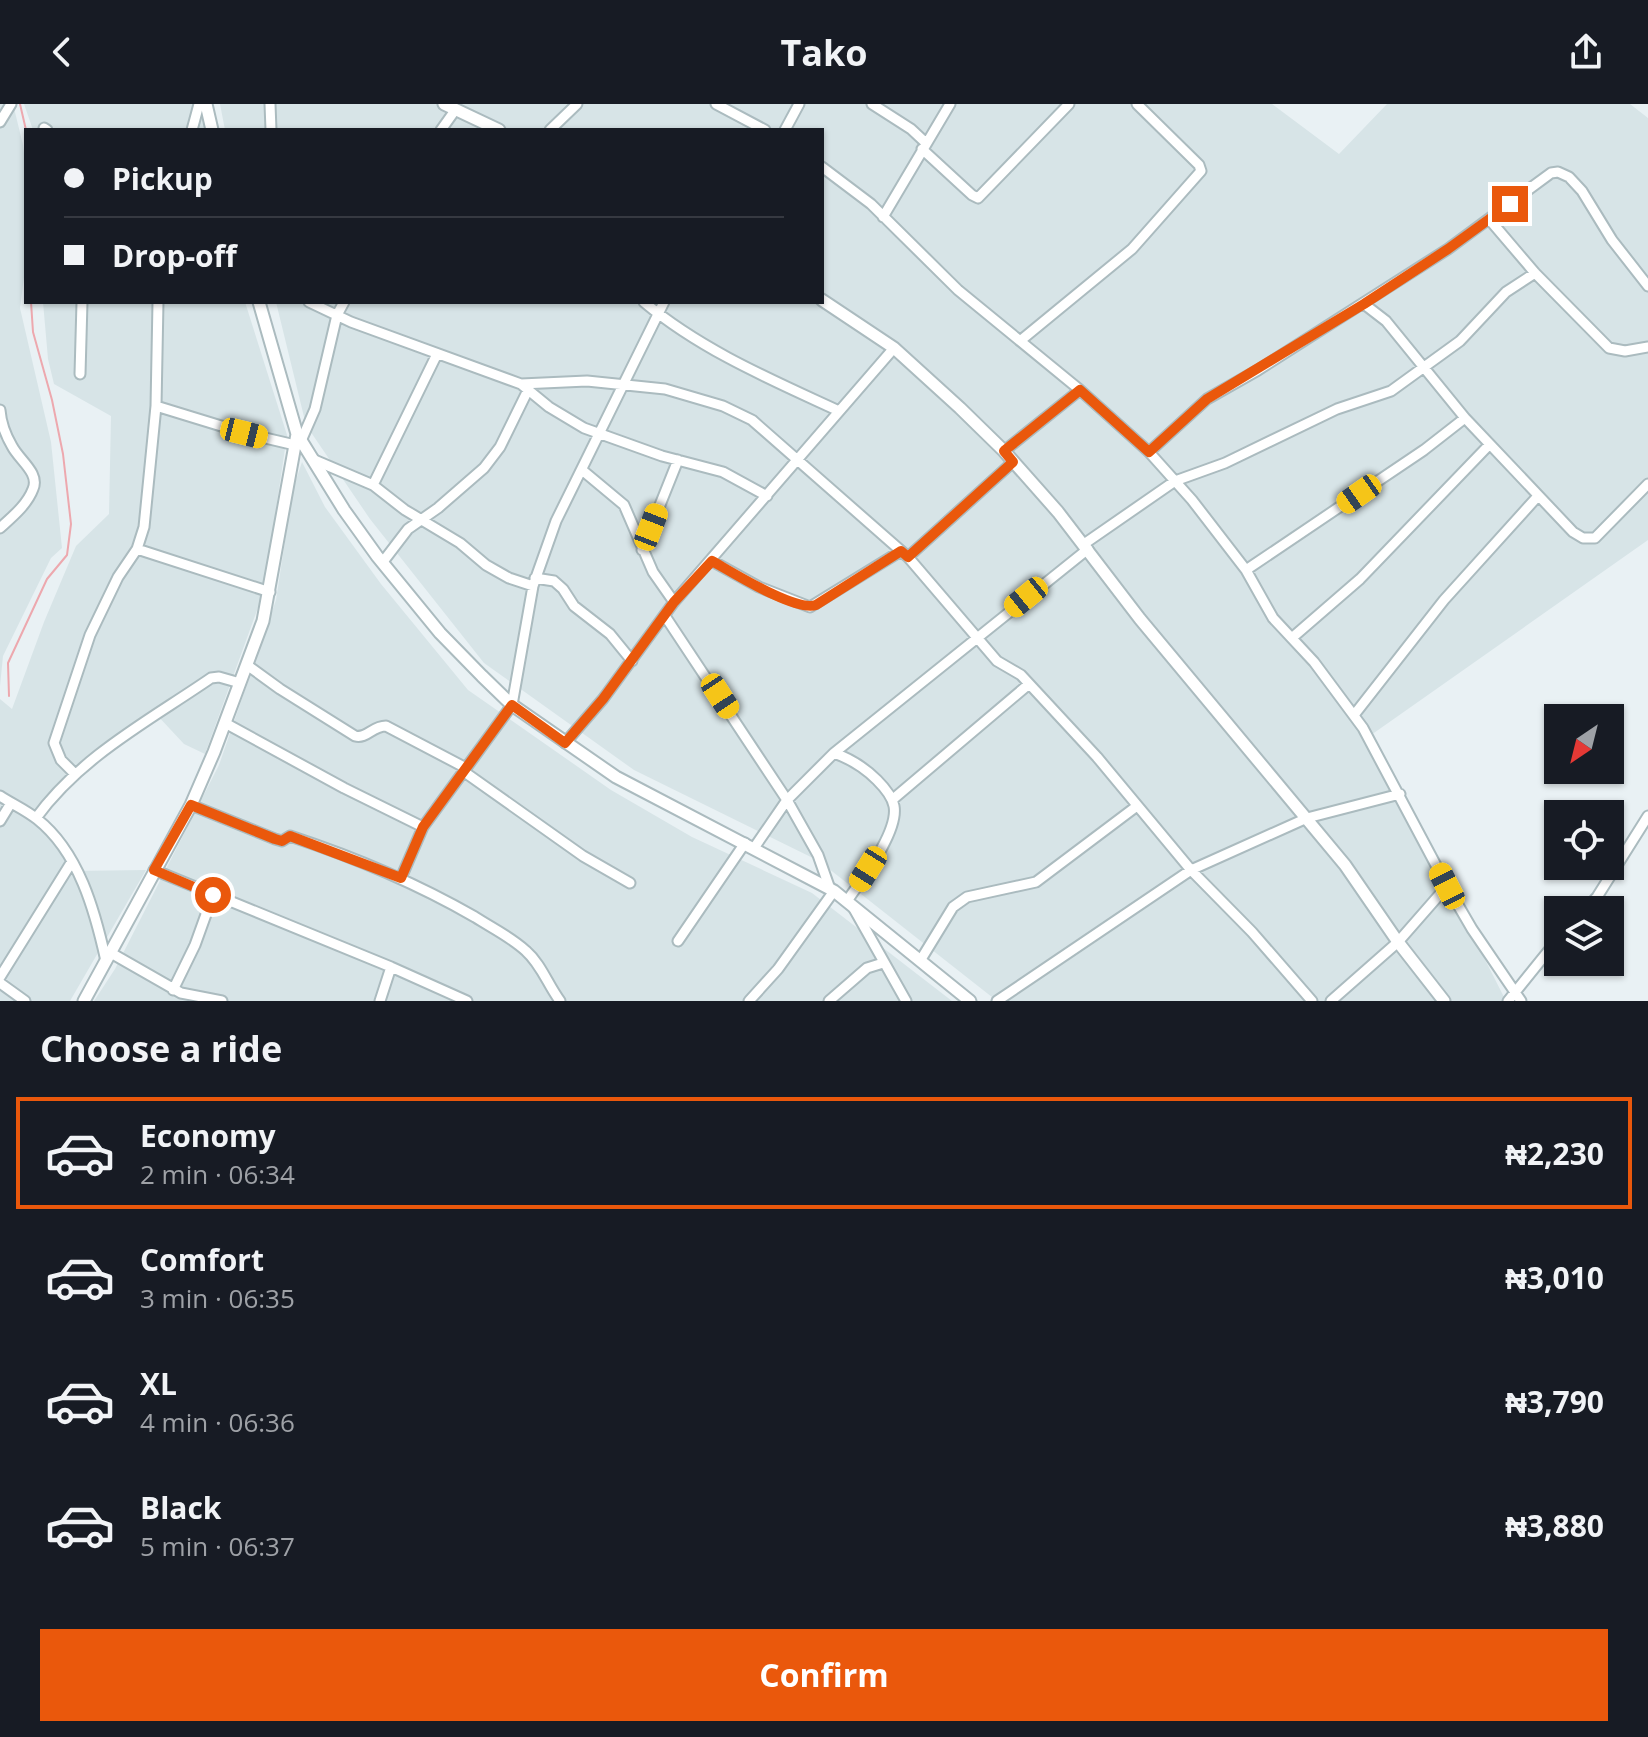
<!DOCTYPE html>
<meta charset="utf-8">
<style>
body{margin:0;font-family:"Open Sans",sans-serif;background:#242831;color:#f1f3f6;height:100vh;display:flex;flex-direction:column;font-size:30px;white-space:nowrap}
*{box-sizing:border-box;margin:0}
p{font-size:26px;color:#9ea1a6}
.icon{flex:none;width:44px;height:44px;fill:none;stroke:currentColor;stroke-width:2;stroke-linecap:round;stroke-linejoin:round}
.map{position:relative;height:897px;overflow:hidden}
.details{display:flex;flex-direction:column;background:#171b24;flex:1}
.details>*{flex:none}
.top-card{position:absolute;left:24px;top:24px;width:800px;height:176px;border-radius:0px;box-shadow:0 2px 6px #0004;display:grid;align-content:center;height:176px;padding:0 40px;background:#171b24}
.needle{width:52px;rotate:215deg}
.controls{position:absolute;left:1544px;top:600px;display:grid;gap:16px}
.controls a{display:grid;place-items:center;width:80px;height:80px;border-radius:0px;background:#171b24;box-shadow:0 2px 6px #0004;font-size:40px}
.end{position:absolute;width:36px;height:36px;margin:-18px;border:10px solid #ea580c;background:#fff;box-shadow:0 0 0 4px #fff}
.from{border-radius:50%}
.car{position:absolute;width:24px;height:48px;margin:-24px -12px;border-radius:10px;box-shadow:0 0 6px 2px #0007;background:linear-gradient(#f5c518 24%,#345 0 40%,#f5c518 0 76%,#345 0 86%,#f5c518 0)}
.top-card b{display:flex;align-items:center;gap:28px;height:76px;font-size:30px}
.top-card b+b{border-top:2px solid #363941}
.top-card i{width:20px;height:20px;background:#f1f3f6}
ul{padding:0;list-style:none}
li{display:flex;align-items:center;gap:24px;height:112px;margin:0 16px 12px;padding:0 24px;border:4px solid transparent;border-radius:0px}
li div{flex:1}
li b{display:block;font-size:30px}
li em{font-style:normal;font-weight:700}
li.active{border-color:#ea580c}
li>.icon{width:72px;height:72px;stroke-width:1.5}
h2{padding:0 40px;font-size:36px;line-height:96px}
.primary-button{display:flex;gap:16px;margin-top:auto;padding:16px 40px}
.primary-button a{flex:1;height:92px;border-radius:0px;background:#ea580c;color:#fff;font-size:32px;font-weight:700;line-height:92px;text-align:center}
header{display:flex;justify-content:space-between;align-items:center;height:104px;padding:0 40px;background:#171b24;font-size:36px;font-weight:700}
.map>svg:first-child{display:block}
.residential{fill:#d7e4e7}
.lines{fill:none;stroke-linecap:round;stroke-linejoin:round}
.stream{stroke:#eda8ae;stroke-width:2}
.minor-casing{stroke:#abbbbf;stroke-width:13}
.tertiary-casing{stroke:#abbbbf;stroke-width:15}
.minor{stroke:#fff;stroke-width:9}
.tertiary{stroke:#fff;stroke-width:11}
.route{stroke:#ea580c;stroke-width:10}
</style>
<header><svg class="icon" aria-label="back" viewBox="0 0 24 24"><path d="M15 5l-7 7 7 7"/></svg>Tako<svg class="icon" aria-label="share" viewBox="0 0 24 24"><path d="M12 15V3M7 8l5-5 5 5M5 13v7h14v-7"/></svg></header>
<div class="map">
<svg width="1648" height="897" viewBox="0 0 1648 897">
<rect width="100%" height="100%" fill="#e9f1f4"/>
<path class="residential" d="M0,0H13L23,41L26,66V158L20,204L51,338L62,444L51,454L3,552L0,582Z
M24,0H195L201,3L205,26H33Z
M220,0H1272L1339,50L1387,0H1630L1648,14V436L1371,631L1506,897H997L819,757L634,666L484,559L370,415L306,321L276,198H822V26H225Z
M43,198H245L287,331L264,487L205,650L184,640L156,610L52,695L41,711L71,767L146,766L70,897H0V595L12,605L44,518L76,442L109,410L111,312L54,280L48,255Z
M302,358L325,403L381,480L468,586L611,686L692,733L812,789L952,897H94L115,865L219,661L276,496L293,385Z"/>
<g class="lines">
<path class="stream" d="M20,0L26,26
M9,592L8,559L47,475L67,451L71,420L63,350L52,296L33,228L31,198"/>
<defs>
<path id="minor" d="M270,0L271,26
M716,0L765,26
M872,0L911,25L926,39
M0,18L11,0
M44,24L47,26
M192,26L199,0
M441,26L456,5
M550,26L577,0
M785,26L799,0
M922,45L972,91L978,94L1069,0
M822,63L871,100L958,186L1080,286L1149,348L1192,396L1246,466L1273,514L1314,558L1363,624L1447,782L1472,825L1521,897
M883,113L950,0
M1489,115L1535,169L1609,244L1625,247L1648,243
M309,198L351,218L521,280L587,277L665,285L723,302L752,316L908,453L997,557L1021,571L1097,653L1191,766L1252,828L1312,897
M644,198C701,246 772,276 839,307
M1364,200L1386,217L1465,314L1573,428L1583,434H1595L1648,380
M1020,237L1132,145L1201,67L1199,61L1137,0
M80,270L82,198
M521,280L549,303L584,324L662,352L723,368L767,392
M156,302L244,329L295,341
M0,306C1,319 5,330 12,342C19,356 40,369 33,385C27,401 12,413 0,424
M301,337L315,305L337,211L344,198
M1004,347L1080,286
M1149,348L1207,295L1258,266L1448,145L1551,69L1558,68L1569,73L1582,87L1612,136L1648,182
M312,355L373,381L405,406L460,439L486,461L509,474L533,482
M582,366L624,401L653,468L674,498
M373,381L437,250
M1084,440L1175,377L1225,359L1337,305L1391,287L1460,237L1506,188L1535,169
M137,445L270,488
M642,446L678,356
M908,453L1013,358
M712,457L759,483L810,503L901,447
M382,459L408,425L438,404L484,364L500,343L528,286
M1246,466L1424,346L1465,314
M535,474L554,477L563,485L574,502L610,530L632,557
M665,512L787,696L818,751L830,785
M1293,533L1360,475L1489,341
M247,561L280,585L355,632C367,635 372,622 386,622L466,664
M1354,611L1444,496L1538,392
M225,619L344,684L423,723
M565,639L603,595L674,498L894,244
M834,649C851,655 864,663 877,676C884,683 892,692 894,702C899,728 861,776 847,797
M463,667L583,752L630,779
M75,670L61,656L54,639L90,531L118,473L137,445L144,423L156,302L158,198
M0,692C12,700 26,706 37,715C79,748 95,807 106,857
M892,696L1029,580
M191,701L275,735L282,737L290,732C354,753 416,779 475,813C492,824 511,833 526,847C541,860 548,881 560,897
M36,714C81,652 150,616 211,574L219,573L240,579
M0,717L11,699
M754,744L787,696L834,649L1088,445
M154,766L391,863L467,897
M401,774L423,723L512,601L533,482L556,417L664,198
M853,803L906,897
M1585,806L1597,793L1648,712
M678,837L745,739
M111,849L181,889L222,897
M920,857L953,803L967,793L1036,778L1137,702
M0,873L71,759
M0,879L25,897
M173,886L195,841L213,791
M380,897L391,863
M749,897L778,865L834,787
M829,897L867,864L883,859
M997,897L1191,766L1307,714L1400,690
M1331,897L1398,838L1447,782
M1508,897L1558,835"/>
<path id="tertiary" d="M206,0L212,26
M444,0L499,26
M822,196L894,244L960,304L1004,347L1058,408L1140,515L1345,761L1398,838L1444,897
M259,198L297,330L344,406L377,452L440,529L482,572L512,601L616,673L834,787L970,897
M84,897L191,701L214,648L263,517L297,330"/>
</defs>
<use href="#minor" class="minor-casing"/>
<use href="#tertiary" class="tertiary-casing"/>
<use href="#minor" class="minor"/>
<use href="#tertiary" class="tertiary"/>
</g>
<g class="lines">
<path class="route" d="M213,791L154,766L191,701L275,735L282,737L290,732L401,774L423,723L512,601L565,639L603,595L674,498L712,457C732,468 795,508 816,501L901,447L908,453L1013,358L1004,347L1080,286L1149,348L1207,295L1364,200L1448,145L1510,100"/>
</g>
</svg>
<div class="controls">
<a><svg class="needle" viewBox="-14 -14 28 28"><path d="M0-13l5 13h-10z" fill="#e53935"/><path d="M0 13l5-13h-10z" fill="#9ea1a6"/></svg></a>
<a><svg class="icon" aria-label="locate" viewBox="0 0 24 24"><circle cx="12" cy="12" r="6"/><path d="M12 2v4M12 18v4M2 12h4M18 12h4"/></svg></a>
<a><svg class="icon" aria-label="layers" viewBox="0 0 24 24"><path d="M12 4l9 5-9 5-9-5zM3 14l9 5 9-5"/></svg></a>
</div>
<i class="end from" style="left:213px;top:791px"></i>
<i class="end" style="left:1510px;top:100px"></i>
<i class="car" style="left:244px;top:329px;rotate:104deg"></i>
<i class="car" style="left:1359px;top:390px;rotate:235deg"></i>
<i class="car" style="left:651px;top:423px;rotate:21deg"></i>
<i class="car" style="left:1026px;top:493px;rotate:231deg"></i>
<i class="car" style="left:720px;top:592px;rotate:147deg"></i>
<i class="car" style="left:868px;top:765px;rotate:212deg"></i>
<i class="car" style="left:1447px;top:782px;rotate:333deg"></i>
<div class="top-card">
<b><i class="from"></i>Pickup</b>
<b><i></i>Drop-off</b>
</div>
</div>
<section class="details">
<h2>Choose a ride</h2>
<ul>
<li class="active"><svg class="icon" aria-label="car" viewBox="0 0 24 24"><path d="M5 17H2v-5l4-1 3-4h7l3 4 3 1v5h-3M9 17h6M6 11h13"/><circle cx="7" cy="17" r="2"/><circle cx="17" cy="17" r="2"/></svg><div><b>Economy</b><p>2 min · 06:34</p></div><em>₦2,230</em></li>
<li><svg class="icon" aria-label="car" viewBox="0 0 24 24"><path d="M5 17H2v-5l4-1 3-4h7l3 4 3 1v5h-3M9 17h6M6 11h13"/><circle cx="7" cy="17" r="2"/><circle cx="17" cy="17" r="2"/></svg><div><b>Comfort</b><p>3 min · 06:35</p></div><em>₦3,010</em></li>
<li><svg class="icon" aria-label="car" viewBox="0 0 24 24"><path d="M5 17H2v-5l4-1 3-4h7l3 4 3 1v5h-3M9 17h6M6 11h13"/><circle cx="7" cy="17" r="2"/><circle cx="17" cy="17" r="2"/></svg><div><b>XL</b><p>4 min · 06:36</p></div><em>₦3,790</em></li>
<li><svg class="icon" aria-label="car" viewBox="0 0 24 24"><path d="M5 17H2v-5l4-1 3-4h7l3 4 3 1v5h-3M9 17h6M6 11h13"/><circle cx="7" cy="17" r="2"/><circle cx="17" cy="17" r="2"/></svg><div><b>Black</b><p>5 min · 06:37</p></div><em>₦3,880</em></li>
</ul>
<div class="primary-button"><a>Confirm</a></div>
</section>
